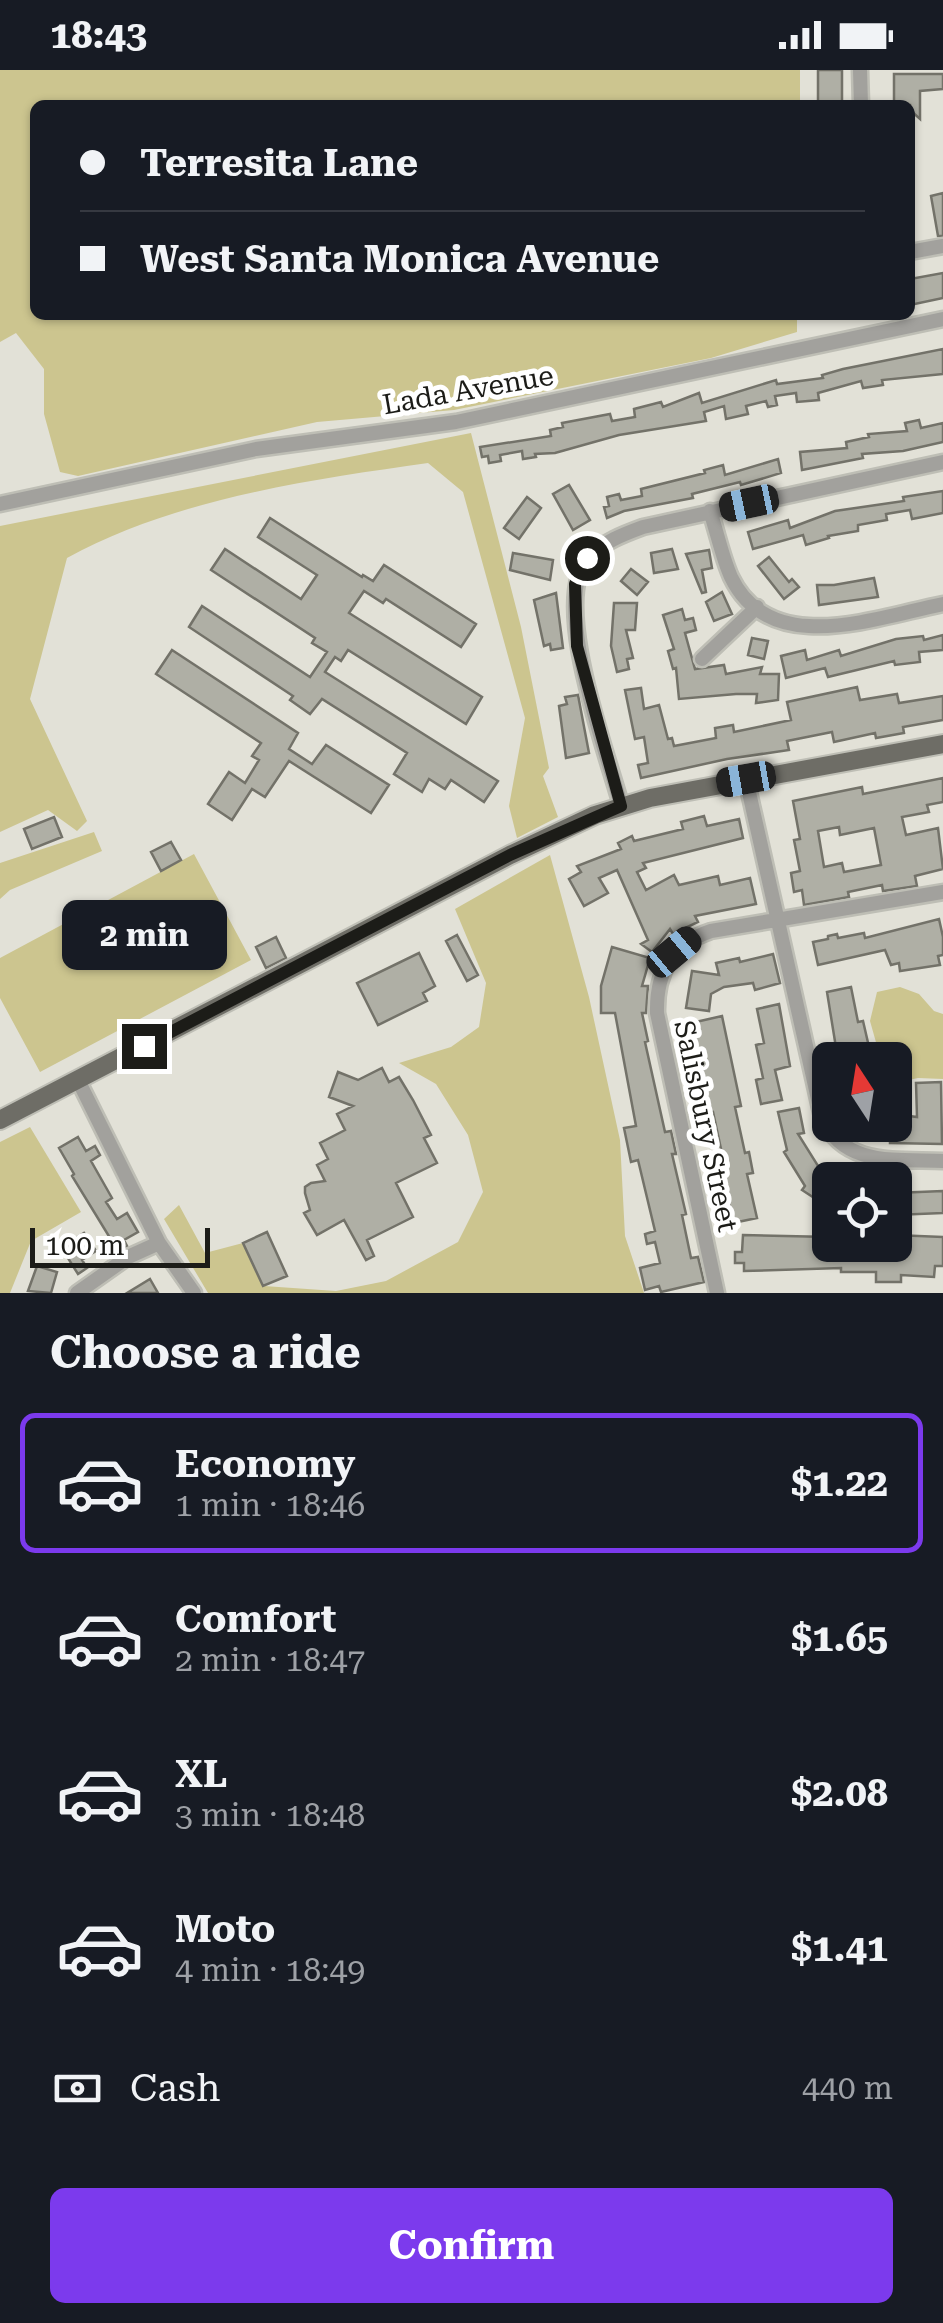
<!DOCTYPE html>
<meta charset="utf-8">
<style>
body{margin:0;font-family:"Roboto Serif",serif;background:#242831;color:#f1f3f6;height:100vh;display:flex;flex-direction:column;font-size:38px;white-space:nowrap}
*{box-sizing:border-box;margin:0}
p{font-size:32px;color:#9ea1a6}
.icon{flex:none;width:55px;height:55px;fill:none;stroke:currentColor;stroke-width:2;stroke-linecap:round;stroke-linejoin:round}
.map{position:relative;height:1223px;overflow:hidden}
.panel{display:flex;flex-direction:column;background:#171b24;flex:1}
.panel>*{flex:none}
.hud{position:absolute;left:30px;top:30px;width:885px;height:220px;border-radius:15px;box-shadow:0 2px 8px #0004;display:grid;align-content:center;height:220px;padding:0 50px;background:#171b24}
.needle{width:65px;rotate:348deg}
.fabs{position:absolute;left:812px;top:972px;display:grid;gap:20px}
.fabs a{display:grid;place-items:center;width:100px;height:100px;border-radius:15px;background:#171b24;box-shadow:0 2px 8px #0004;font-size:50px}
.scale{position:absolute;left:30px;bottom:25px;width:180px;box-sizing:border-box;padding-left:10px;border:5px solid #1c1c18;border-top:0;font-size:28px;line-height:35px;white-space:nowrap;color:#1c1c18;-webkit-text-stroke:8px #fff;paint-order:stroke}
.end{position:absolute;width:45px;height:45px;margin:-22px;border:12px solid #1c1c18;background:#fff;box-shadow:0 0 0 5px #fff}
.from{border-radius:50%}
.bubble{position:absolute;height:70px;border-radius:15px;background:#171b24;box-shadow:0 2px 8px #0004;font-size:32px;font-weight:700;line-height:70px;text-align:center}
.car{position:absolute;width:30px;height:60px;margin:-30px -15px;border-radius:12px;box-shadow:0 0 8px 2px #0007;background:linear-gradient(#222 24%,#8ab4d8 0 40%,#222 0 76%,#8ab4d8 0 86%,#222 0)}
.hud b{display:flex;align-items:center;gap:35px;height:95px;font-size:38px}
.hud b+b{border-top:2px solid #363941}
.hud i{width:25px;height:25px;background:#f1f3f6}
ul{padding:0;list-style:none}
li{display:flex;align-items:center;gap:30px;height:140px;margin:0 20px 15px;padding:0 30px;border:5px solid transparent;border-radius:15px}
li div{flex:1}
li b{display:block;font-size:38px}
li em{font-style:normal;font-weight:700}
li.active{border-color:#7c3aed}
li>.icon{width:90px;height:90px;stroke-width:1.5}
h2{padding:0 50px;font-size:45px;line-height:120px}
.pay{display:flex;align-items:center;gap:25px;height:110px;padding:0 50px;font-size:38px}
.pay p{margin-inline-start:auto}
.primary-button{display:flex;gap:20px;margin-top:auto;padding:20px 50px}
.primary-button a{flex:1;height:115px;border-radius:15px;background:#7c3aed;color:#fff;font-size:40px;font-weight:700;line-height:115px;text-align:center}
.status{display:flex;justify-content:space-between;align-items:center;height:70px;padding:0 50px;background:#171b24;direction:ltr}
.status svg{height:28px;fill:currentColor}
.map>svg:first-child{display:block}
.green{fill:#ccc58f}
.building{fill:#afafa5;stroke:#737269;stroke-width:2.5;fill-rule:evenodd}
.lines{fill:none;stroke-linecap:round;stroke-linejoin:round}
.minor-casing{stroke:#bebeb5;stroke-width:19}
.major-casing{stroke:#bebeb5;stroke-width:22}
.minor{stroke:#a2a19d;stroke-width:14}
.major{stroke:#6e6d66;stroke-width:18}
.route{stroke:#1c1c18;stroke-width:12}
.labels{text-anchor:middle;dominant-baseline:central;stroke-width:10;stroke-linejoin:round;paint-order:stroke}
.street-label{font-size:28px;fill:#1c1c18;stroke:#fff}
</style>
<div class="status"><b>18:43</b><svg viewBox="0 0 49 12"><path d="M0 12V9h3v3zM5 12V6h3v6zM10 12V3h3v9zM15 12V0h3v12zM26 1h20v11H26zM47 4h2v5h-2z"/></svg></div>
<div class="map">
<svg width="943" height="1223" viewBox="0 0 943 1223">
<rect width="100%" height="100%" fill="#e2e1d7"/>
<path class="green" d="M0,0H800V35H35V245H797V262L711,288L454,340L317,352L78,406L60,402L44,344V299L16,263L0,272Z
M471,363L521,557L549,698L543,706L558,747L517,768L509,736L525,648L463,422L428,393C308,410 174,429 67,488L30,629L87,751L77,761L48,740L0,762V456Z
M94,762L102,781L10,820L0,829V793Z
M194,784L251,890L40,1002L0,928V888Z
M550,785L589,927L620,1070L625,1166L644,1223H208L164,1149L179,1135L205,1183L243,1173L264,1216L336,1221L386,1211L458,1172L483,1122L468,1065L436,1014L399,993L451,977L479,957L486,913L455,839Z
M900,917L919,924L934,941L943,944V1009L918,1008L895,1013V990H881L870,951L877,922Z
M30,1057L81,1142L31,1171L10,1223H0V1072Z"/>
<path class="building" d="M818,0H842V35H818Z
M894,4H943V19L920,21V49L910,40V35H894Z
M943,123V166H938L931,126Z
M943,203V228L910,235V209Z
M943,279V304L882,310L883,315L863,318L861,311L818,323L819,330L797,332L796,323L775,326L777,335L768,337L766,331L746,336L748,344L726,349L724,336L704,342L706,351L619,365L555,383L535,384L536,387L523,389L522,381L500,385L501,391L489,393L488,386L482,387L480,377L551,366L550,360L563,357L562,353L610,344L612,351L635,347L634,339L661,332L663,337L699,323L702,333L776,310L777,314L823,308L822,305L843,299Z
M919,350L921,358L943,353V372L903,381L862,384L863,388L802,400L800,382L847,378L846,372L869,367L868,364L907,361L905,353Z
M778,389L781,403L741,415L740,412L692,424L693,428L624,441L607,448L604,437L609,436L607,427L619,424L621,430L642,426L641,419L705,403L704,400L723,395L725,405Z
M569,415L590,450L573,460L553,424Z
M943,421V443L912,449L910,440L886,444L887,450L858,455V461L828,466L829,468L806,475L803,465L753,479L748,462L788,450L790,458L835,441L904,431L903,427Z
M527,427L541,438L519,469L504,458Z
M270,448L362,507L363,505L373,511L384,495L476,554L461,577L386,529L383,533L364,521L349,543L482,627L466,654L348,580L341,591L335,587L325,602L498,711L484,732L451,710L445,719L429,709L422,722L394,704L407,683L322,629L310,644L290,630L293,626L189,557L202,536L310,607L327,582L312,573L315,568L211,500L225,479L301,529L317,505L258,467Z
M672,479L678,499L654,503L651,483Z
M709,480L712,498L702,500L706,522L702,523L686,484Z
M513,483L553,490L550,510L510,500Z
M769,487L789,512L792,509L799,517L784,529L758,496Z
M631,499L648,512L637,525L621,511Z
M874,508L878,527L819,535L817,515H834Z
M722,522L732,544L714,551L706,532Z
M556,523L563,578L551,580L550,574L544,576L534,530Z
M614,533H637L635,560H626L633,588L627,589L629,599L617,602L611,576Z
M682,539L685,550L693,548L696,560L685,563L695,599L724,595L726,604L762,597L760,604H779L778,630L756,633L757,624H736L679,629L676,598L673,599L668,581L674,579L663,545Z
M943,565V580L919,582L920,592L895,595L894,591L828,607L825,598L786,608L781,586L805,580L807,590L839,580L841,586L896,569L923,566L924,570Z
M752,568L768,571L764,589L748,585Z
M172,580L298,663L289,679L312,694L326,675L389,715L371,743L289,691L265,727L252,719L232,750L208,734L229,702L245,713L259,690L252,686L261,673L156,604Z
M857,617L860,630L897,624L899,633L943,626V650L903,657L904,663L876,668L875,663L834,672L832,662L787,671L789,680L727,689L641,708L638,695L648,693L644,667L635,669L625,620L641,618L644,639L659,635L668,669L672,668L674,676L716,668L715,658L733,655L734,662L791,650L787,632Z
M578,625L589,683L566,688L559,636L567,634L565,627Z
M943,708V732L927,735L929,742L902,747L906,765L938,758L943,799L915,806L917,816L883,821L882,815L848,822L849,827L804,835L802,820L794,822L791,803L800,801L794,770L800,769L793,731L862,717L863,724ZM839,757L840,765L874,758L881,795L844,802L842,793L824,797L818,761Z
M704,746L707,756L739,749L743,768L643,793L646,798L637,802L646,820L674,805L679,815L718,806L720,815L750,808L756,834L695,846L698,852L673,864L670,859L652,882L641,874L648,870L617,800L599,808L608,823L584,836L569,809L581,802L577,796L621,779L618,773L632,766L634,771L683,759L681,752Z
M54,747L62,767L32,779L24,759Z
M171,772L181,790L161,801L151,782Z
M939,849L943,867V885L938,886L940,895L900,901L899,893L891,895L885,880L818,895L813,872L828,869V866L837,864L838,868L864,863L865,868Z
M457,865L478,905L467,911L446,871Z
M276,867L286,888L266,898L256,877Z
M612,877L650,888L642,916H648L646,943H642L648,971L645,972L665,1062L671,1061L676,1084H672L686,1144L682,1145L691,1188L698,1187L704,1212L661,1222L659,1216L645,1220L640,1198L660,1193L655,1172L647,1174L645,1164L655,1161L638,1090L631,1092L624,1058L636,1056L615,943H601V916Z
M419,883L435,916L423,923L427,931L378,955L357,913Z
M773,884L780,913L755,920L753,913L724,917L711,924L709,941L686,938L692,901L719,905L716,893L739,888L740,892Z
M851,917L858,952L863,951L872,990H838L827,922Z
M779,934L790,996L775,1000L782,1030L761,1034L756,1010L763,1008L756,975L764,973L757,939Z
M722,946L741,1036L735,1037L745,1083L749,1082L753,1103L747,1104L757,1148L733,1153L725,1114L716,1116L713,1104L718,1103L716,1090L723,1088L713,1042L709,1043L699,979L693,980L687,954Z
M382,998L389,1012L399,1007L413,1030L431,1065L424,1068L437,1093L396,1113L413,1147L367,1170L374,1186L366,1190L344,1150L317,1165L304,1143L310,1140L305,1123V1117L311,1113L325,1111L317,1095L328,1089L320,1073L345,1060L337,1044L353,1036L329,1027L338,1002L358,1010Z
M941,1012L942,1074L890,1073V1055L909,1051V1046L917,1047L916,1013Z
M799,1038L804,1063L798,1064L823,1104L830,1109V1121L822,1133L802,1120L805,1116L784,1082L787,1080L778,1042Z
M78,1067L86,1081L95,1076L100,1085L91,1091L112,1128L106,1132L117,1149L127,1143L138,1162L124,1170L127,1176L118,1181L72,1106L74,1104L59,1078Z
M943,1121V1143L895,1145V1123Z
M267,1162L287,1206L263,1216L243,1173Z
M84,1163L96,1181L82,1190L87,1198L78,1204L61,1177Z
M743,1165L830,1167L831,1179H876V1175H895V1165L943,1167V1196H935L934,1207L901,1205V1212H876V1202H841V1198L744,1201V1193H735V1182H742Z
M37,1196L57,1202L51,1223L28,1221Z
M150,1209L158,1223H127Z"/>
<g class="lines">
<defs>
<path id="minor" d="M860,0L861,35
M910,182L943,176
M0,434L256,379L456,352L943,249
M710,441C717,462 722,487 731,507C770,589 877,547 943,534
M702,589L757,537
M746,709L822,1047C843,1097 896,1089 943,1091
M621,735C607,683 549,529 589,487C603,472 624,464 643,457L943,392
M78,1010L159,1173L194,1223
M77,1223L128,1187L159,1173
M717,1223L657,943C656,902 672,874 711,861L943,822"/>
<path id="major" d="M0,1050L510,785L595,745L650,728L943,674"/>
</defs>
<use href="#minor" class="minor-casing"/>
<use href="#major" class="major-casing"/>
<use href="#minor" class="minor"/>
<use href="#major" class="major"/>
</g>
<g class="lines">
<path class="route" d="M144,976L510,785L621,736L577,576L575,514L587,488"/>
</g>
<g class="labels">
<g class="street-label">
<text transform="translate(468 320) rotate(-10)">Lada Avenue</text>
<text transform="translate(706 1056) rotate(78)">Salisbury Street</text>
</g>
</g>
</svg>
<div class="fabs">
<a><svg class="needle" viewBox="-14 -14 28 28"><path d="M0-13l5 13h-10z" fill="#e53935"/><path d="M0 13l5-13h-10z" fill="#9ea1a6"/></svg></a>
<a><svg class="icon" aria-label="locate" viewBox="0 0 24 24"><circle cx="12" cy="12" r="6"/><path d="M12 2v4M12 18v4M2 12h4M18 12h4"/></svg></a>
</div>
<div class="scale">100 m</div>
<i class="end from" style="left:587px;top:488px"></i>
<i class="end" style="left:144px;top:976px"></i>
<div class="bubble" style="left:62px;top:830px;width:165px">2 min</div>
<i class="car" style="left:749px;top:433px;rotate:258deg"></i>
<i class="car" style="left:746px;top:709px;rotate:260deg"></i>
<i class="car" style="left:674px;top:882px;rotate:50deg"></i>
<div class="hud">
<b><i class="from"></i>Terresita Lane</b>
<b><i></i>West Santa Monica Avenue</b>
</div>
</div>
<section class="panel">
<h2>Choose a ride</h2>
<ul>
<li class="active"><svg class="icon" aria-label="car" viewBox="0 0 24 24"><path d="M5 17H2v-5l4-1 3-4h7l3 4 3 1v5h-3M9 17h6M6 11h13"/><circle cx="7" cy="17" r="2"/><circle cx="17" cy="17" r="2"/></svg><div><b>Economy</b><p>1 min · 18:46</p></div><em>$1.22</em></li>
<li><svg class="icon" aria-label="car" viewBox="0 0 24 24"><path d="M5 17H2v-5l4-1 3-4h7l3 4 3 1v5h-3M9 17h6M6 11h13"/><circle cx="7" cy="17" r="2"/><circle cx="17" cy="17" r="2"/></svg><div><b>Comfort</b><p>2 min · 18:47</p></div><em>$1.65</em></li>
<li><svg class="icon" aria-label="car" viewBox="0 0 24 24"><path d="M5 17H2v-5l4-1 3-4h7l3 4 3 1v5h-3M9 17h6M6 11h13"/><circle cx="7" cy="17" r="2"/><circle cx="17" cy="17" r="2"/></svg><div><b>XL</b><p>3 min · 18:48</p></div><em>$2.08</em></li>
<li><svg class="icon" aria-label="car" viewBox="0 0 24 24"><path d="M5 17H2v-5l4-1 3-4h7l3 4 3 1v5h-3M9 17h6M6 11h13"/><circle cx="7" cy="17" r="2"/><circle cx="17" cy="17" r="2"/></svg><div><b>Moto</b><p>4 min · 18:49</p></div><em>$1.41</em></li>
</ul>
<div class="pay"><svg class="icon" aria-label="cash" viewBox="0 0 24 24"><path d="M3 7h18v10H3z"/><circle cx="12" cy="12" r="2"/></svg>Cash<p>440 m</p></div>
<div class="primary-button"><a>Confirm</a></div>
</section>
